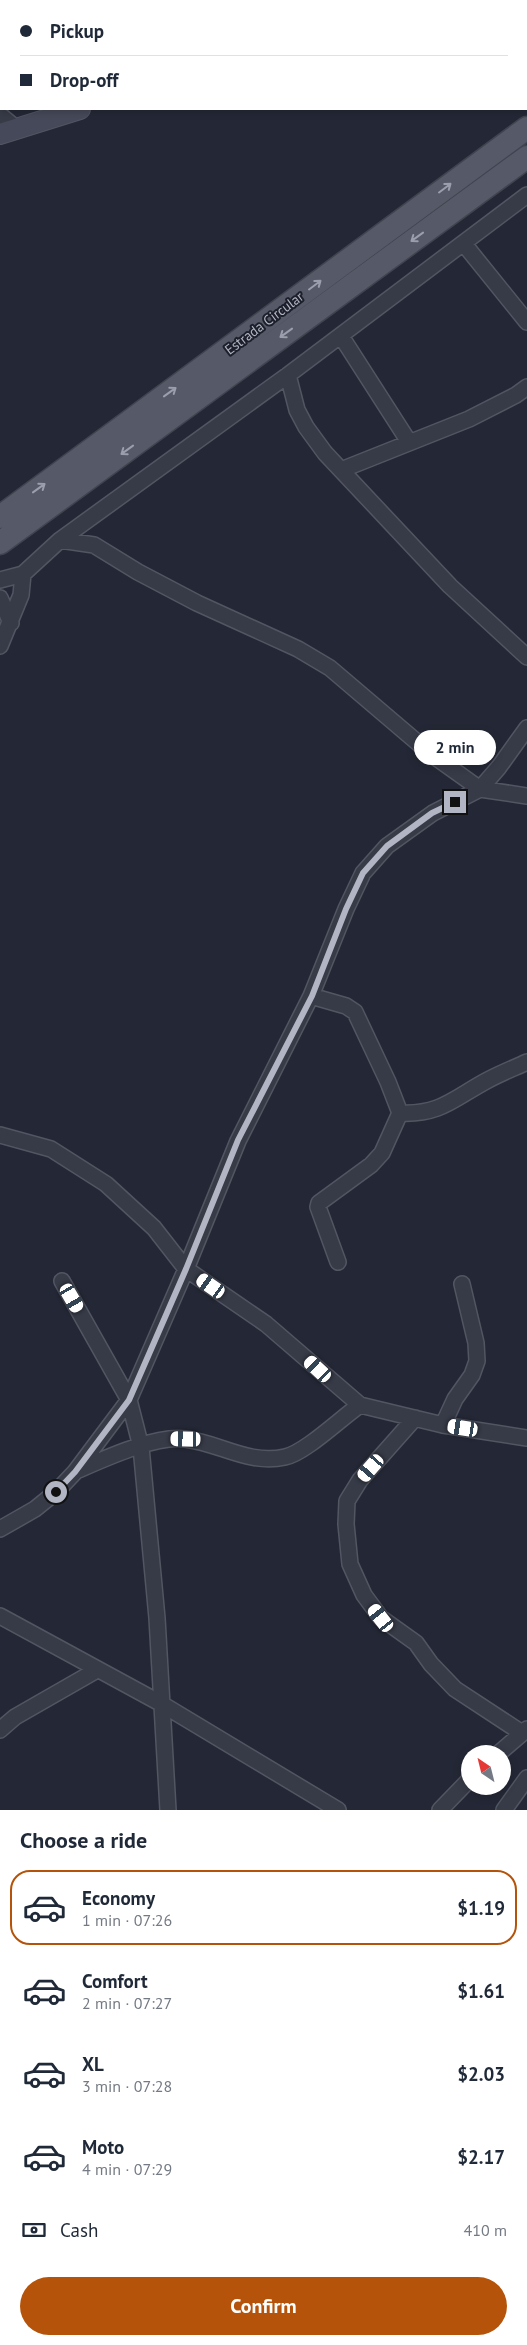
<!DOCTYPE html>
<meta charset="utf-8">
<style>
body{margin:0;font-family:"PT Sans",sans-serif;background:#f2f2f3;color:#1f2937;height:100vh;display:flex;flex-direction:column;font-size:19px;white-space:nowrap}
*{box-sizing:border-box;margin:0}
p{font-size:16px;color:#747a83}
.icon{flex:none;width:28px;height:28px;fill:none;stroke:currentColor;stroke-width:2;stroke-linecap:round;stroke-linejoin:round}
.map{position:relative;height:1810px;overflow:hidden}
.side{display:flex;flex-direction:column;background:#fff;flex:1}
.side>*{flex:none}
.hud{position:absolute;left:0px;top:0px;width:528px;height:110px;box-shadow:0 2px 8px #0003;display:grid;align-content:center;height:110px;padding:0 20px;background:#fff}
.needle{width:32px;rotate:325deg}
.fabs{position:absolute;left:461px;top:1745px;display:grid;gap:10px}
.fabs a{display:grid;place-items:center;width:50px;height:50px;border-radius:50%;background:#fff;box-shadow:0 2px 8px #0003;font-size:25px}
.end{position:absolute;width:22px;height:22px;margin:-11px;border:6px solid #b2b5c3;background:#111;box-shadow:0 0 0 2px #111}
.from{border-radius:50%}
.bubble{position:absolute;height:35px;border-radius:18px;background:#fff;box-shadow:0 2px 8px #0003;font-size:16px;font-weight:800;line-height:35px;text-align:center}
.car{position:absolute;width:15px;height:30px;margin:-15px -8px;border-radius:6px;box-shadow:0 0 4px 1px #0007;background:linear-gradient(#fff 24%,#345 0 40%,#fff 0 76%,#345 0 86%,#fff 0)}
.hud b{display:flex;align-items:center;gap:18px;height:48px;font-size:19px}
.hud b+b{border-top:1px solid #e0e1e3}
.hud i{width:12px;height:12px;background:#1f2937}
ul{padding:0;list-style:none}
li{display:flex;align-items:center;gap:15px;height:75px;margin:0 10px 8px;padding:0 10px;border:2px solid transparent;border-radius:20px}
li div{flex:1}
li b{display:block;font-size:19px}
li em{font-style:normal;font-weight:800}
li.selected{border-color:#b45309}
li>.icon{width:45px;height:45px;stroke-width:1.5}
h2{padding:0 20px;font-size:22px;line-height:60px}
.pay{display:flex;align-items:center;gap:12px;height:55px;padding:0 20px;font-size:19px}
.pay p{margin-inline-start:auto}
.button{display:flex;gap:10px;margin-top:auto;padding:10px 20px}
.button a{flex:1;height:58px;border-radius:30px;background:#b45309;color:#fff;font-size:20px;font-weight:800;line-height:58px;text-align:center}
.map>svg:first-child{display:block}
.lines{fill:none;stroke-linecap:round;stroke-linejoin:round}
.street-casing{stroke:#525562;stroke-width:18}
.secondary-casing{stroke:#525562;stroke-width:22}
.primary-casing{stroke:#414450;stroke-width:25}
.street{stroke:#373b47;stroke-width:15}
.secondary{stroke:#464959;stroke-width:20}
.primary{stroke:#565967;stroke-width:22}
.oneway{stroke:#9b9eac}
.route{stroke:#b2b5c3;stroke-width:6}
.labels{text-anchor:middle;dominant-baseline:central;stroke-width:4;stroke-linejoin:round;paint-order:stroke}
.street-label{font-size:14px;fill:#b2b5c3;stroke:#1d202c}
</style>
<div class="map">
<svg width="527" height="1810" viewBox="0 0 527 1810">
<rect width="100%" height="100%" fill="#242836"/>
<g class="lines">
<defs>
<path id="street" d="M109,0L110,1
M268,0V1
M0,115L17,129
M464,244L527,322
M341,336L409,442
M288,375L297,410L306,427L325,453L450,586L527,657
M341,470L469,419L516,395L527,387
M60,540L94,545L138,572L197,603L298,649L330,668L431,754L480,789L527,796
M0,580L23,574L60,540L288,375L527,195
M0,598L11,623
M0,646L21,595L23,574
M311,996L346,1006L355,1012L388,1082L400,1113L382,1153L371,1165L319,1203L318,1207L338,1262
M400,1113C441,1115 454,1098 488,1080C501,1073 514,1068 527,1062
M0,1135L51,1149L106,1184L154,1228L186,1269L266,1324L360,1405
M62,1281L129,1400L141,1447L157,1618L168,1810
M415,1418L360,1480L347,1501L346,1524L350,1564L364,1595L381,1618L416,1643L431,1664L455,1689L522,1733
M443,1425L455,1399L472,1375L477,1361L476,1343L462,1284
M76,1471C104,1459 155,1435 185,1439C220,1443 248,1465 285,1457C305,1453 341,1418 360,1405L443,1425L527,1438
M0,1529L35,1509L56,1492L75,1472L129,1400L186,1269L238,1141L311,996L346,909L363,873L387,846L433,813L480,789L499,767L527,728
M0,1616L160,1703L338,1810
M0,1730L15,1717L97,1670
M498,1754L527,1729
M440,1810L470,1779
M504,1810L527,1778"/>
<path id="secondary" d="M394,1L397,0
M0,134L80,109"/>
<path id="primary" d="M0,517L527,128
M0,543L527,157"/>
</defs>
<use href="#street" class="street-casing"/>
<use href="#secondary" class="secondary-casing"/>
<use href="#primary" class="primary-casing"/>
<use href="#street" class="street"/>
<use href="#secondary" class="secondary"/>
<use href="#primary" class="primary"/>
</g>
<defs><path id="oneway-shaft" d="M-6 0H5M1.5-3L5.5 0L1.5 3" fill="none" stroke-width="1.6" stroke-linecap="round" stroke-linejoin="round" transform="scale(1.25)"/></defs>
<g class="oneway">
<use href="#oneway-shaft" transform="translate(445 188) rotate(-37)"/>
<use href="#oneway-shaft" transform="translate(417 237) rotate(144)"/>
<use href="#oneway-shaft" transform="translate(315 285) rotate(-37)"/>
<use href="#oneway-shaft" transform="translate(286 333) rotate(144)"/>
<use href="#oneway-shaft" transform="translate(170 392) rotate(-36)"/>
<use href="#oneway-shaft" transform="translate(127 450) rotate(144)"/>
<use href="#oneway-shaft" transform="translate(39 488) rotate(-36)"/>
</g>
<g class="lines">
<path class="route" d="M56,1492L75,1472L129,1400L186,1269L238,1140L312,996L346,909L363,873L387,846L432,813L455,802"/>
</g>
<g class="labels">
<g class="street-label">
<text transform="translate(264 323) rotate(-37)">Estrada Circular</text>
</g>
</g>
</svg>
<div class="fabs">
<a><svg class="needle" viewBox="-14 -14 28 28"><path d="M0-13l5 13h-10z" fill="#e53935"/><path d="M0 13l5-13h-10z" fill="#747a83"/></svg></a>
</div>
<i class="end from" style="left:56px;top:1492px"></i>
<i class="end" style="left:455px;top:802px"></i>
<div class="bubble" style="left:414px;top:730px;width:82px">2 min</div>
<i class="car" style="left:211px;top:1286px;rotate:305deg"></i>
<i class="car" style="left:72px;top:1298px;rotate:150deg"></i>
<i class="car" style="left:318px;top:1369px;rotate:313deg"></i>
<i class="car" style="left:463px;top:1428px;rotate:279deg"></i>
<i class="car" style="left:186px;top:1439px;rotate:271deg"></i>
<i class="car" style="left:371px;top:1468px;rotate:221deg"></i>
<i class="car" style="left:381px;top:1618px;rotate:322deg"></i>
<div class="hud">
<b><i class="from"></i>Pickup</b>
<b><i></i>Drop-off</b>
</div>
</div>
<section class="side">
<h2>Choose a ride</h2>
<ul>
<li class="selected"><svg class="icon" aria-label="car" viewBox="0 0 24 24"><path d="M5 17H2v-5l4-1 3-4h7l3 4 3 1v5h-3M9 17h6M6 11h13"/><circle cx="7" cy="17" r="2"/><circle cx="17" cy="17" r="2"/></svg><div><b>Economy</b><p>1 min · 07:26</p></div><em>$1.19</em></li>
<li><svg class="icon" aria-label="car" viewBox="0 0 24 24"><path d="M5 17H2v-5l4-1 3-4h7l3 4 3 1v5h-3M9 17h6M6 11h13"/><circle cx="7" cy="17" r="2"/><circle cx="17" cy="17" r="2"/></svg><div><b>Comfort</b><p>2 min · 07:27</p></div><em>$1.61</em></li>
<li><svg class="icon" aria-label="car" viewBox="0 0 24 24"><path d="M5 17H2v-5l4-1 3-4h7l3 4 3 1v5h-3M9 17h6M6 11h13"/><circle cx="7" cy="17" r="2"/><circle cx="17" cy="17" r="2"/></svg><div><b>XL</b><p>3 min · 07:28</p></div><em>$2.03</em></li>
<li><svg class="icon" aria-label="car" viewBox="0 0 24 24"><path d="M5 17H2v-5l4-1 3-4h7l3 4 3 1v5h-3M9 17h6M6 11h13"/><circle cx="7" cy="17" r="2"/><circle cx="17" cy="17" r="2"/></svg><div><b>Moto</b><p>4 min · 07:29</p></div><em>$2.17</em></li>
</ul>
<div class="pay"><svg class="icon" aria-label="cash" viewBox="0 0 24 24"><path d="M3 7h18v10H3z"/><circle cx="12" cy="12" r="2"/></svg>Cash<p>410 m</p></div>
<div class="button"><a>Confirm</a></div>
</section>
